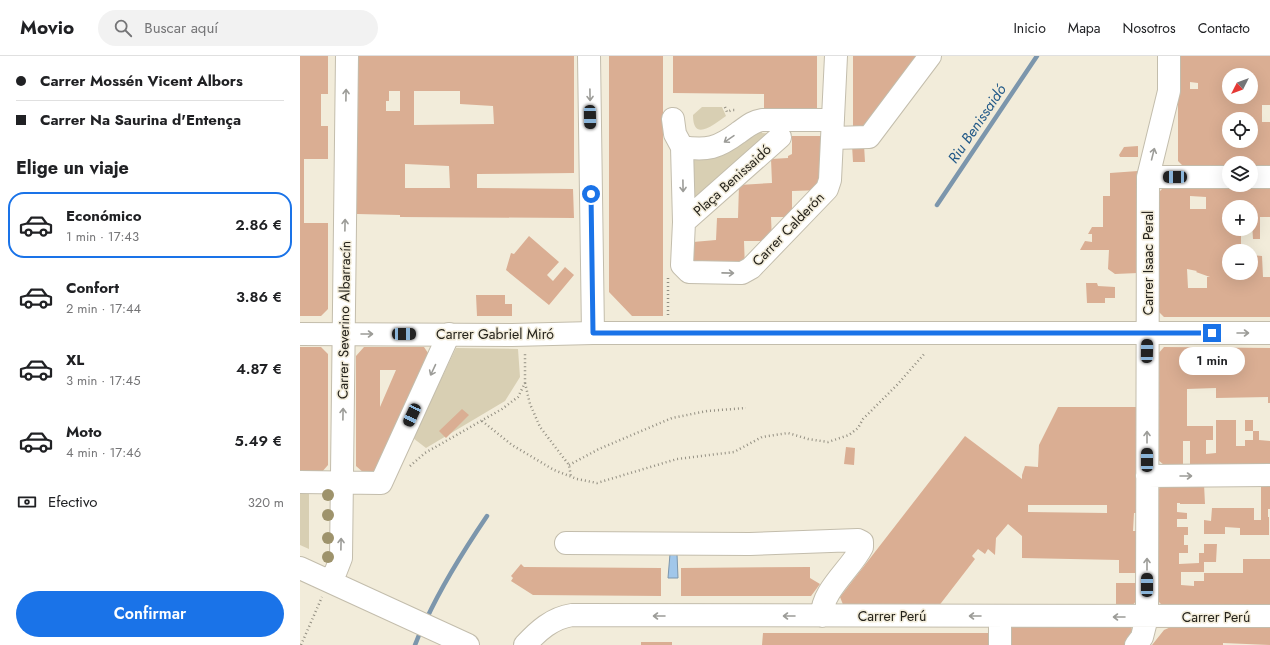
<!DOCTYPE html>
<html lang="es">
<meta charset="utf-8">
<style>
body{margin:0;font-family:Jost,sans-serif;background:#f2f2f2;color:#202124;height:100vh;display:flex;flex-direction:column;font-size:15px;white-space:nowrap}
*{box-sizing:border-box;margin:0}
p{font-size:13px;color:#757577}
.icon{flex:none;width:22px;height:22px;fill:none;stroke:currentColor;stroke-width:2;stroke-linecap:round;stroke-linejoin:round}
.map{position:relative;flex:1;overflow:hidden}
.panel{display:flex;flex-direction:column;background:#fff;width:300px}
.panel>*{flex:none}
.banner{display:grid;align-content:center;height:88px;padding:0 16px;background:#fff}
.needle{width:26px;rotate:228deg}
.tools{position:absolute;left:922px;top:12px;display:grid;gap:8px}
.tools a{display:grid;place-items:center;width:36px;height:36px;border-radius:50%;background:#fff;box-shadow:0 4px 16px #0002;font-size:20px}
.end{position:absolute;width:18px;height:18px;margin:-9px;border:5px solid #1a73e8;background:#fff;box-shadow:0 0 0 2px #fff}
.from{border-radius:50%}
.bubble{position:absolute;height:28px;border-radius:14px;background:#fff;box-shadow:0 4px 16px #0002;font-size:13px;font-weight:600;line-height:28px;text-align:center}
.car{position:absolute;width:12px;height:24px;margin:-12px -6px;border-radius:5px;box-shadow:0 0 3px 1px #0007;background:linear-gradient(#222 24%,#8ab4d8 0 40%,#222 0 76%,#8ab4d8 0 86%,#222 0)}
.banner b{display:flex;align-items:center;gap:14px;height:38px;font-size:15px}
.banner b+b{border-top:1px solid #e0e0e0}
.banner i{width:10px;height:10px;background:#202124}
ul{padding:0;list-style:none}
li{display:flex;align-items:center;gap:12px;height:66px;margin:0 8px 6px;padding:0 8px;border:2px solid transparent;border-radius:16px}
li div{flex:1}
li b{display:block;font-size:15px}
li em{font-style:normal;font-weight:600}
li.active{border-color:#1a73e8}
li>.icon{width:36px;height:36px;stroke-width:1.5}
h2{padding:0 16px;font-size:18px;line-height:48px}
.pay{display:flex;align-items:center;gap:10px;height:44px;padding:0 16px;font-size:15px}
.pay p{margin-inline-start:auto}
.button{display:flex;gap:8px;margin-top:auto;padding:8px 16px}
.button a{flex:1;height:46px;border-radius:24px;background:#1a73e8;color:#fff;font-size:16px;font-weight:600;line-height:46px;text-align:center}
header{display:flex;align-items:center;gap:24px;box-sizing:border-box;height:56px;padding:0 20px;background:#fff;border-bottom:1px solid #e0e0e0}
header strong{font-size:19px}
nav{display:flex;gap:22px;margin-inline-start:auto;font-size:14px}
.search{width:280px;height:36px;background:#f2f2f2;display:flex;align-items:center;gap:10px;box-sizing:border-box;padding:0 14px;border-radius:22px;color:#757577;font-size:15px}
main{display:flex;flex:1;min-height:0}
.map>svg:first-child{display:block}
.green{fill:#d8cfb3}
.water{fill:#a1c7ea;stroke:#7c96ac}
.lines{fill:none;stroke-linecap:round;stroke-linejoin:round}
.stream{stroke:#7c96ac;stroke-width:4.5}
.building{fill:#daae93;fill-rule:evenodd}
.minor-casing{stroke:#c3bdac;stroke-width:24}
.major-casing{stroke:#c3bdac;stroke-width:24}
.path{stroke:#938f82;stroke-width:2.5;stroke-dasharray:1 3;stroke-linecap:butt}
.minor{stroke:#fff;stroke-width:22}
.major{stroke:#fff;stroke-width:22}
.tree{fill:#9e936c}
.oneway{stroke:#9c9c98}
.route{stroke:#1a73e8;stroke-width:5}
.labels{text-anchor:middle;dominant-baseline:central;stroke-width:3;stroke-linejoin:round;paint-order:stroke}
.street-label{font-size:14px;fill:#24221b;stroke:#f2ecda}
.water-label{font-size:15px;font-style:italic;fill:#235a88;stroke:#f2ecda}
</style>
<header>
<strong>Movio</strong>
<div class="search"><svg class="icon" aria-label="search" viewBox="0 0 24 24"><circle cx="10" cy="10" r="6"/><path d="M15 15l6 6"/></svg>Buscar aquí</div>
<nav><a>Inicio</a><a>Mapa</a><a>Nosotros</a><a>Contacto</a></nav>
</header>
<main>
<section class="panel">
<div class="banner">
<b><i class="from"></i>Carrer Mossén Vicent Albors</b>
<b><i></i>Carrer Na Saurina d'Entença</b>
</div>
<h2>Elige un viaje</h2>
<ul>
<li class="active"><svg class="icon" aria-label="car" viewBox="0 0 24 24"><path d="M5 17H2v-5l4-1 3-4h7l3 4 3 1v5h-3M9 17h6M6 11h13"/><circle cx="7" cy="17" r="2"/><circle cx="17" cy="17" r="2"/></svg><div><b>Económico</b><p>1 min · 17:43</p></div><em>2.86 €</em></li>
<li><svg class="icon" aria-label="car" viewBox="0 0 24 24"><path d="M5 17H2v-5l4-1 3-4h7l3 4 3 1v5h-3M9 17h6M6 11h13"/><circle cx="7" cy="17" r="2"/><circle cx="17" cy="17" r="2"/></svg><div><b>Confort</b><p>2 min · 17:44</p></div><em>3.86 €</em></li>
<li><svg class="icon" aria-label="car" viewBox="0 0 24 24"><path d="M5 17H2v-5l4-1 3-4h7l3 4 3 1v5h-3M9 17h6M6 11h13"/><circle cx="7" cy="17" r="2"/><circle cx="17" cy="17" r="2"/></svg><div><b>XL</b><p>3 min · 17:45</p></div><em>4.87 €</em></li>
<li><svg class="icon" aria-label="car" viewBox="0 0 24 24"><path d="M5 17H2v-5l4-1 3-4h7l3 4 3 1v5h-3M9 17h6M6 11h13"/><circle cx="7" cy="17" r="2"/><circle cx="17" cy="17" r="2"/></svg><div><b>Moto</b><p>4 min · 17:46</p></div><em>5.49 €</em></li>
</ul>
<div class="pay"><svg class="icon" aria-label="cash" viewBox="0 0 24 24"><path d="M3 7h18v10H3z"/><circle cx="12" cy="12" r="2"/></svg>Efectivo<p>320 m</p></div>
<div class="button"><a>Confirmar</a></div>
</section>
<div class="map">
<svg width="970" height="589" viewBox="0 0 970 589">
<rect width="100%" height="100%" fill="#f2ecda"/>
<path class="green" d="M402,51H422L426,60C414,68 393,87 393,59Z
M462,73V77L476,78L395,148L389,106V104Z
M156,292L218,293L220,321L205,345L126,392L113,382Z
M0,436H9V493L0,489Z"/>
<path class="water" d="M370,498H377L378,522H368Z"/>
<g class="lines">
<path class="stream" d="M637,149L737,0
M126,564C143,527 164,494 187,460
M115,589L121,574"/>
</g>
<path class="building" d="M0,0H28V38H21V70H28V103H4V167H28V253L21,260H0Z
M56,0H274V117L177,118V132L273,133L274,162L100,161V159L57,158ZM89,35H100V55H86V45H89ZM114,35H160V48L193,50L194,68L114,69ZM105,108L149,110L150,132H105Z
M309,0H363V260H332L309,236Z
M373,0H517V52H464V38L373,37Z
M553,0H622L568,74H553Z
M878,0H970V49H962V66H970V112H951V107H929V112H885L878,105ZM929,19H951V41H929ZM890,26L898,27V33H890ZM929,63H951V85H929Z
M492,80H523V134L492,135V161H471L472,185H444L445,214H394L393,186L416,184L417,162H438L439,129L472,127L471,103L488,102V100L492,98Z
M552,89H564L565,106H553Z
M838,90V101H820L819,99L824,91Z
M838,115V217L815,218L808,213L809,194H780L785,185L792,186V178H788L792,171H803V140H810V117Z
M864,131H970V161H960V183H953L951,151H929V173H941V190H944V195H929V217H951V199L962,200L963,221H970V261H864L857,254V138ZM890,140L906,141V153H890ZM887,213L897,215L896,216L910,221H907V232H888Z
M229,180L259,206L247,219L253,225L265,211L274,219L249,249L206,214L211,197L214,198Z
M786,227H797L798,230L815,231V242H805V247H787Z
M176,239H205V248H212V260H177Z
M0,291H21L28,298V409L21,417H0Z
M64,291H124L130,300L77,417H64L56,410V300ZM80,314H96L80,351Z
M864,291L970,292V347H968V341L916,342V332L887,333V370H913V384H906V398L916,397V364H936V390H945V384H953V375H959V384L970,385V409H890V385H883V409H864L857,403V299Z
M758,351H838L837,457H834L833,475H838V517H819V504L722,502V480L708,468L696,482L695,499L688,493L685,498L678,493L672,500L675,503L638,551H544L540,541L665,380L722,423V419L725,410L738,411L739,389ZM728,449H807V457L728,456Z
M162,353L169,359L146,382L139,375Z
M945,364H953V375H945Z
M546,391L555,392L554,409L544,408Z
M863,428H904L905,448H880V447H877V456L887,457V463H877V471H888V479H884V489H888V497H879V508L899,507V497H904V488H917L916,506H904V516H881V529L894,530V525H904V517H943V503H970V550H863L856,543L857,435Z
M961,428H970V453H968V461H969V479H940V472L925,471V478H904V464L911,465L912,452H954V464H961Z
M221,508L224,511L361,512V540L233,539L211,525L213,522L211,520Z
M510,511V522L520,528L511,540H381V512Z
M816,527H838V543L831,551H816Z
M830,569L835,579L827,589H710V574L713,570Z
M970,569V589L923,587V589H852L864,574L873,570Z
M463,577H691V589H462Z
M341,586H372V589H341Z"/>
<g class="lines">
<defs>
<path id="minor" d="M289,0L293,277
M373,63L375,78L382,91L384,166L382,209L389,216L442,217L451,212L527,133L530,124L536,0
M532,82L569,81L630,0
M382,91C407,95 418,92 438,77C447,71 451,66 462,64H533
M848,121H929
M951,121H970
M384,166L480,81
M847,420L970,419
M0,426L81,427L149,278
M266,487L450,488L558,484L562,486V491C551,513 521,535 522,560
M0,512L168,589
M32,525L41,502L47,0
M700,560V589
M225,589C238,575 252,562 272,559L970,560
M836,589L842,581L847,561L848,121L869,35V0"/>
<path id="major" d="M0,278L212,279L293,277H970"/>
</defs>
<use href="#minor" class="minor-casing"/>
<use href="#major" class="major-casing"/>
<path class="path" d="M425,51L427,56L432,54H436
M368,222V259
M225,327L230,348L240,371L269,409L271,421
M182,365L212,389L254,414L277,423L297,427L377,403L434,396L462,381L488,377L508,383L528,386L549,379L558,372L563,363L597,329L625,297
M269,409L299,393L372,362L407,355L446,352
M110,410L125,397L202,353L218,341L225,327V297
M1,589L22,541"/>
<use href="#minor" class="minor"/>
<use href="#major" class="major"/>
</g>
<g class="tree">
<circle cx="28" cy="439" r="6"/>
<circle cx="28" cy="459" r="6"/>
<circle cx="28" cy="482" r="6"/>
<circle cx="28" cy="501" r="6"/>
</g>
<defs><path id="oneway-shaft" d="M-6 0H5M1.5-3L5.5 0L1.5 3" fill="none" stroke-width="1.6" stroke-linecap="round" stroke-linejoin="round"/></defs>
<g class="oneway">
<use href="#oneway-shaft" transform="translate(46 39) rotate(-89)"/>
<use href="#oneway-shaft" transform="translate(290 39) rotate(89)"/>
<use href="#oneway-shaft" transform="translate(429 83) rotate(146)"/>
<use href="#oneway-shaft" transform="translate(853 98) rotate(-76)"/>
<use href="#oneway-shaft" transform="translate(383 130) rotate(89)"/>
<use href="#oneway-shaft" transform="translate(45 169) rotate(-89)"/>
<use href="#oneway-shaft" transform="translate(428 217) rotate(1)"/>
<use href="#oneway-shaft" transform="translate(943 277)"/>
<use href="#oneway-shaft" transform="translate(67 278)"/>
<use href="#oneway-shaft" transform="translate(133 314) rotate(115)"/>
<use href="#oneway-shaft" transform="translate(43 358) rotate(-89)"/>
<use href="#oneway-shaft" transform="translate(847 381) rotate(-90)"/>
<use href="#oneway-shaft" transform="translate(886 420)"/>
<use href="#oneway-shaft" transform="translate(41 488) rotate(-89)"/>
<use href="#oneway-shaft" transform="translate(847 508) rotate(-90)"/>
<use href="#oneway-shaft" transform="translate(359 560) rotate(-180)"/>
<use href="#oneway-shaft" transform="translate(489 560) rotate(-180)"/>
<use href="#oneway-shaft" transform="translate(675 560) rotate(-180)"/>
<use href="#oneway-shaft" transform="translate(819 561) rotate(-180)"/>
</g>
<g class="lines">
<path class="route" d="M291,138L293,277H912"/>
</g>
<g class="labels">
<g class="street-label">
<text transform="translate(432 124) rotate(-42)">Plaça Benissaidó</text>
<text transform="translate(488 173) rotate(-46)">Carrer Calderón</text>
<text transform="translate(848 207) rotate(-90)">Carrer Isaac Peral</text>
<text transform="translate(44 264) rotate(-89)">Carrer Severino Albarracín</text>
<text x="195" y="278">Carrer Gabriel Miró</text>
<text x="592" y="560">Carrer Perú</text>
<text x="916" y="561">Carrer Perú</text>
</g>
<g class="water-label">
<text transform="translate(677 68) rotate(-56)">Riu Benissaidó</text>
</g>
</g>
</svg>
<div class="tools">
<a><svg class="needle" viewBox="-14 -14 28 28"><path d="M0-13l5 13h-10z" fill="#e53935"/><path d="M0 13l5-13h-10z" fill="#757577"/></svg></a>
<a><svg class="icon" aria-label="locate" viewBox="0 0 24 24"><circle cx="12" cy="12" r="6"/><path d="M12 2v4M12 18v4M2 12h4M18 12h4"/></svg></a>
<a><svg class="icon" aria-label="layers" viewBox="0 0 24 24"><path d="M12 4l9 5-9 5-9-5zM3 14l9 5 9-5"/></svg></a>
<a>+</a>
<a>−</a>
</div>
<i class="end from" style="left:291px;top:138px"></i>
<i class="end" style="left:912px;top:277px"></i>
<div class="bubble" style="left:879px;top:291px;width:66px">1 min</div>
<i class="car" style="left:290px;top:61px;rotate:179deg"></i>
<i class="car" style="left:875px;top:121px;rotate:270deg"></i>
<i class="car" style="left:104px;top:278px;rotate:90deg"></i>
<i class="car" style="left:847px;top:295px;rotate:1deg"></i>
<i class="car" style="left:112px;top:359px;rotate:205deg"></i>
<i class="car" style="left:847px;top:404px;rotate:0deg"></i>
<i class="car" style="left:847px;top:529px;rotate:0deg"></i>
</div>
</main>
